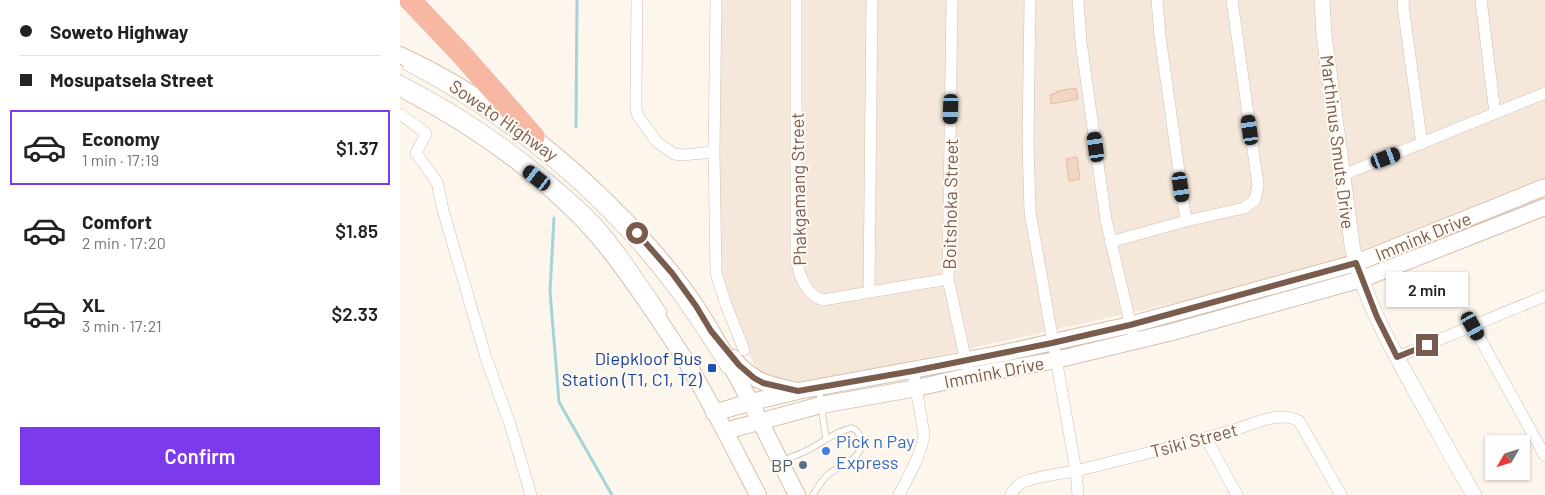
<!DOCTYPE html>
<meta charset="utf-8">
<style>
body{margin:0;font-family:Barlow,sans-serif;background:#f6f6f6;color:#222;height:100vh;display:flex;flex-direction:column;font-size:19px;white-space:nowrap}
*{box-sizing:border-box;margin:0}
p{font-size:16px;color:#767676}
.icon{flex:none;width:28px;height:28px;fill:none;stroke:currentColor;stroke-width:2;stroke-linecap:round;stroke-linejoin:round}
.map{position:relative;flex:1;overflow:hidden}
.sheet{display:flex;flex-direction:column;background:#fff;width:400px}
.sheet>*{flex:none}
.guide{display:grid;align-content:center;height:110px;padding:0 20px;background:#fff}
.needle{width:32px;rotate:231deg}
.fabs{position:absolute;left:1085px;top:435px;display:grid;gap:10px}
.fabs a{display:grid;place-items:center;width:45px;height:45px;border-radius:0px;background:#fff;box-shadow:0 1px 4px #0004;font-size:25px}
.end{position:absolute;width:22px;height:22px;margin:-11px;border:6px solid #7a5c4d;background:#fff;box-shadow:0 0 0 2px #fff}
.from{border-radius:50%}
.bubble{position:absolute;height:35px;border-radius:0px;background:#fff;box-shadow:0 1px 4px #0004;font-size:16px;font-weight:600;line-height:35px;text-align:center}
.car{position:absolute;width:15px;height:30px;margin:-15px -8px;border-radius:6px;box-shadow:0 0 4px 1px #0007;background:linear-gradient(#222 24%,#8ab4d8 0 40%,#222 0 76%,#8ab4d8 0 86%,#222 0)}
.guide b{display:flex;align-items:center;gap:18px;height:48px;font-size:19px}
.guide b+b{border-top:1px solid #e0e0e0}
.guide i{width:12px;height:12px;background:#222}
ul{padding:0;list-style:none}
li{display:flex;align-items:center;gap:15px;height:75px;margin:0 10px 8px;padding:0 10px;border:2px solid transparent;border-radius:0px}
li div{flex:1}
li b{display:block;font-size:19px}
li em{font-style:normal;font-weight:600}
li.active{border-color:#7c3aed}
li>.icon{width:45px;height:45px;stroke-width:1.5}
.action{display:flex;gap:10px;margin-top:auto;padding:10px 20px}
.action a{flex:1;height:58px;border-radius:0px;background:#7c3aed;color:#fff;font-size:20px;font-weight:600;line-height:58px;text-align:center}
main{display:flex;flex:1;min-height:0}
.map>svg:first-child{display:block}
.residential{fill:#f5e8da}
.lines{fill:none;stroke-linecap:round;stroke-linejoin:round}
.stream{stroke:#a5d3da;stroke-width:3}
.building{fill:#f3d5c3;stroke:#e6bba3}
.service-casing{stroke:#d1beb0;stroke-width:7}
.minor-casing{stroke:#d1beb0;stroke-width:12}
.tertiary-casing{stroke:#d1beb0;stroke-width:16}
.secondary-casing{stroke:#d6c0b0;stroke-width:18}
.motorway-casing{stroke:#dad1cd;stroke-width:22}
.service{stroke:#fff;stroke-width:5.5}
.minor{stroke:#fff;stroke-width:11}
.tertiary{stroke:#fff;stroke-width:15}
.secondary{stroke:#fff;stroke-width:16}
.motorway{stroke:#f7b7a3;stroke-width:21}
.route{stroke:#7a5c4d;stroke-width:6}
.transit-dot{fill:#1a4fb4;stroke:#fffaf3;stroke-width:2}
.shop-dot{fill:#3f7fe0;stroke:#fffaf3;stroke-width:2}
.service-dot{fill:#5c6f8a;stroke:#fffaf3;stroke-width:2}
.labels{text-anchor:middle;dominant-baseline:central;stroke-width:4;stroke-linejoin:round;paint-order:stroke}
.street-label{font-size:18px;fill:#7a5c4d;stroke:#fffaf3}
.transit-label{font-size:18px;fill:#164399;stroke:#fffaf3;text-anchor:end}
.shop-label{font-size:18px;fill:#366cbe;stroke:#fffaf3;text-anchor:start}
.service-label{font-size:18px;fill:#4e5e75;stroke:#fffaf3;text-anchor:end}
</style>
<main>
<section class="sheet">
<div class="guide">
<b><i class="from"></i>Soweto Highway</b>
<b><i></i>Mosupatsela Street</b>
</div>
<ul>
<li class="active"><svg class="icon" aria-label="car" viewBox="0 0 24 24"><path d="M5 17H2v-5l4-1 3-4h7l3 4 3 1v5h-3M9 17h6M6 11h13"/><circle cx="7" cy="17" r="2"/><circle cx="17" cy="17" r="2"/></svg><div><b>Economy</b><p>1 min · 17:19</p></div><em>$1.37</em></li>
<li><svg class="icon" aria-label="car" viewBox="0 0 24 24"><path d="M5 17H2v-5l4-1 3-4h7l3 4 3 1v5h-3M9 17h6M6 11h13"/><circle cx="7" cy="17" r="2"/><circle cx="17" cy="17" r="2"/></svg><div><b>Comfort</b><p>2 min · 17:20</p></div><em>$1.85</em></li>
<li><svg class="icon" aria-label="car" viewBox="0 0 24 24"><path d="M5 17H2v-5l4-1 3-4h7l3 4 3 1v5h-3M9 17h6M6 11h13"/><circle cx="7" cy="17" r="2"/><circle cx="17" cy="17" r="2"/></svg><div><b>XL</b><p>3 min · 17:21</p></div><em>$2.33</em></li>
</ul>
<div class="action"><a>Confirm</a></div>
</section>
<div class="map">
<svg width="1145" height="495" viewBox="0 0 1145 495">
<rect width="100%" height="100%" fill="#fdf6ec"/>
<path class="residential" d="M318,0H1145V187L956,263L387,389L360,379L316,273Z"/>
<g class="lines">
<path class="stream" d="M176,127L177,0
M154,218L150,291L159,402L212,495"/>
</g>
<path class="building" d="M676,88L678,99L651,104L650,95L657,93V91Z
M677,157L680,179L669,181L666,159Z"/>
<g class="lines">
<defs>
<path id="service" d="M6,67C111,123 200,195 272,291C291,316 308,343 325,370
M0,78C55,106 105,139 152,179C167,192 183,205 197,220C222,248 243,281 264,312
M419,389L426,439
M382,461C391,457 400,454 408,450C423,442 436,431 452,428L457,431L463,441C459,461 445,463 430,473C422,479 418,487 413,495"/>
<path id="minor" d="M237,0L236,88V109L238,116L257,142L274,154L282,155L314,152
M316,0L314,152L316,273L325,302L344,350
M396,0V258C399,275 405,295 423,300L548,279
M552,0L548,279L567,366
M630,0L628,142L630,212L676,471L678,495
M678,0L681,42L706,220L732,331
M757,0L760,36L786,221
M1003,0L1004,13L1022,144
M1081,0L1095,113
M0,114L23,131L26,134L16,153L37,182L43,210L86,358L110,424L131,495
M943,175L1145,93
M710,242L786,221L844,208L855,200L858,185L832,0
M469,292L472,0
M1073,326L1145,456
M997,357L1145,296
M806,438L837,495
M499,495C509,475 521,456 524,434L513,371
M611,495C614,489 618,484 624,482C641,475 662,474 680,470C734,456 787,444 840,428C858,422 881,411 899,421L941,495"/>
<path id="tertiary" d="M922,0L924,35L952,245C962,295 991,347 1016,392C1035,426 1054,461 1074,495"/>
<path id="secondary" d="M0,55C85,94 160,153 225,220C251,247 276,276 297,308C335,367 365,432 397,495
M0,88C61,119 120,159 170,207C199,234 222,266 244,298C258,318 271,338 284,358C311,402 334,449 358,495
M333,358C352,381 365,384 393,390
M314,413L351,402L398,391L604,353L730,325L956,263L1145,187
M325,431L421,405L517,388L569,376L656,360L772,332L962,279L1145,207"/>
<path id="motorway" d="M10,0L64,57L134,137"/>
</defs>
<use href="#service" class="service-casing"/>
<use href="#minor" class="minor-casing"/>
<use href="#tertiary" class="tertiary-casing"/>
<use href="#secondary" class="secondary-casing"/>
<use href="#motorway" class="motorway-casing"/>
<use href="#service" class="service"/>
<use href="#minor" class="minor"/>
<use href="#tertiary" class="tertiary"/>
<use href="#secondary" class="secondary"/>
<use href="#motorway" class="motorway"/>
</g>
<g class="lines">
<path class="route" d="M237,233L272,273L296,306L311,331L339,365L354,378L363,383L398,391L513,371L652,343L730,325L956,263L977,317L997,357L1027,345"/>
</g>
<rect class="transit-dot" x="307" y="363" width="10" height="10" rx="2.5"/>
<circle class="shop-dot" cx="426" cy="451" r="5"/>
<circle class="service-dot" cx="403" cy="465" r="5"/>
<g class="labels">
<g class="street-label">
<text transform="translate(104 120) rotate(35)">Soweto Highway</text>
<text transform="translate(938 142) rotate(83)">Marthinus Smuts Drive</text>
<text transform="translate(398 189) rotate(-91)">Phakgamang Street</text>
<text transform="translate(550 204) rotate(-89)">Boitshoka Street</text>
<text transform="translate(1023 236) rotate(-22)">Immink Drive</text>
<text transform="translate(594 372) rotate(-11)">Immink Drive</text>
<text transform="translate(794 440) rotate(-15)">Tsiki Street</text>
</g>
<g class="transit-label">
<text x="302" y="358">Diepkloof Bus<tspan x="302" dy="21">Station (T1, C1, T2)</tspan></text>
</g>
<g class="shop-label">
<text x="436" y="441">Pick n Pay<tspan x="436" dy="21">Express</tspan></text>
</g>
<g class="service-label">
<text x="393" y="465">BP</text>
</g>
</g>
</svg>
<div class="fabs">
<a><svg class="needle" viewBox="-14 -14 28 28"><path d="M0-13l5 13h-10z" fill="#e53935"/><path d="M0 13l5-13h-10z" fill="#767676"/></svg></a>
</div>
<i class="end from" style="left:237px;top:233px"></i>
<i class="end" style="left:1027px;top:345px"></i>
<div class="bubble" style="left:986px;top:272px;width:82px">2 min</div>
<i class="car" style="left:551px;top:109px;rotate:182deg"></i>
<i class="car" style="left:850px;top:130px;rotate:352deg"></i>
<i class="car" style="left:696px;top:147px;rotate:352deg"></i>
<i class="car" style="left:986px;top:158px;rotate:69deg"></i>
<i class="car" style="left:137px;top:178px;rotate:308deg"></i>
<i class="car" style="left:781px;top:187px;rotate:172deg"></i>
<i class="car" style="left:1073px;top:326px;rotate:151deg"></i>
</div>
</main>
